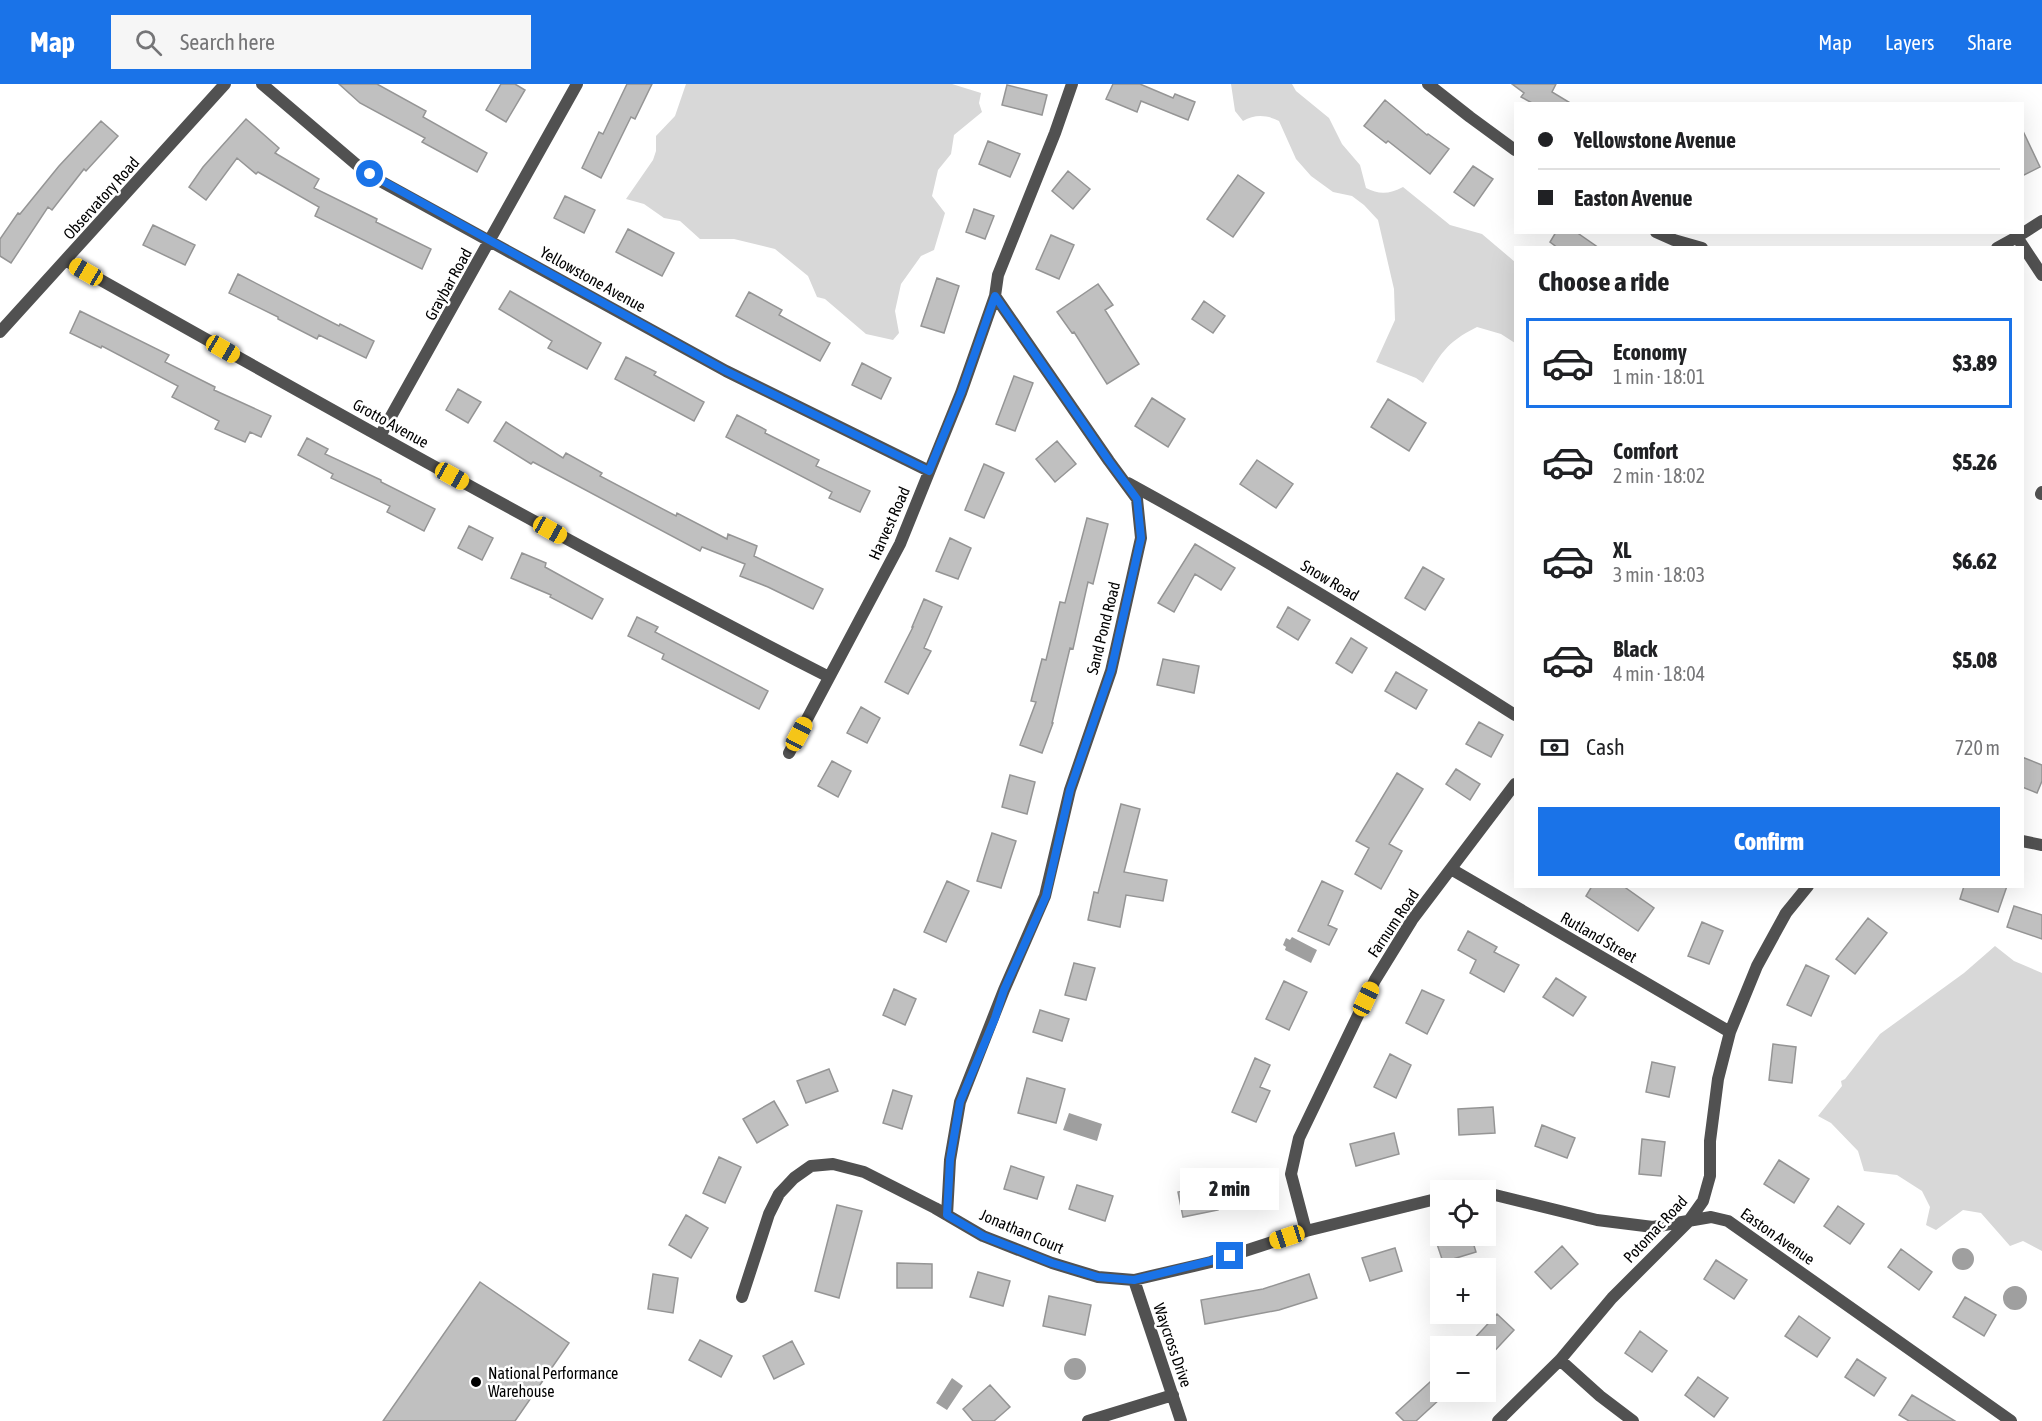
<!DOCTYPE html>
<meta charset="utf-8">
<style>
body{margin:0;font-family:"Asap Condensed",sans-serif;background:#f6f6f6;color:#202124;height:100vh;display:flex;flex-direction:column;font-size:22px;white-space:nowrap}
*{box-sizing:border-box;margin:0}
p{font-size:20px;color:#757577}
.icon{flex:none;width:33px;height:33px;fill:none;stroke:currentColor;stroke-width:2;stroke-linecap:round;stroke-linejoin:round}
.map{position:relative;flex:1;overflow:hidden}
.drawer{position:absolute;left:1514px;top:162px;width:510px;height:642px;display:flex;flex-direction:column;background:#fff;border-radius:0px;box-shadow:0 6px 24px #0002}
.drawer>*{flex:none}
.banner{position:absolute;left:1514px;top:18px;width:510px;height:132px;border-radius:0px;box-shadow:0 6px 24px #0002;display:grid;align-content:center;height:132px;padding:0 24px;background:#fff}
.buttons{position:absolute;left:1430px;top:1096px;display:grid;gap:12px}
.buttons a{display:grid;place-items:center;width:66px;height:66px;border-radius:0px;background:#fff;box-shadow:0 6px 24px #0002;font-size:30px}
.end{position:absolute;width:27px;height:27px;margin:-14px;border:8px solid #1a73e8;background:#fff;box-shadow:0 0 0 3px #fff}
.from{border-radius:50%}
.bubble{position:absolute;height:42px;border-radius:0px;background:#fff;box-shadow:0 6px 24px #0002;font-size:20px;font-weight:800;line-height:42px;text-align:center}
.car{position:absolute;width:18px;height:36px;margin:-18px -9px;border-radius:8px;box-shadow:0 0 4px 2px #0007;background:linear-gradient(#f5c518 24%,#345 0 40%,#f5c518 0 76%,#345 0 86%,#f5c518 0)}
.banner b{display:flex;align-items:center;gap:21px;height:57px;font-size:22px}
.banner b+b{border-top:2px solid #e0e0e0}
.banner i{width:15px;height:15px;background:#202124}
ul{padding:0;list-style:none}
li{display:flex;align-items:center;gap:18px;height:90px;margin:0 12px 9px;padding:0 12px;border:3px solid transparent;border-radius:0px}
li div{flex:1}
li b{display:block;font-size:22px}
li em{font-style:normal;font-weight:800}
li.current{border-color:#1a73e8}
li>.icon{width:54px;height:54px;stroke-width:1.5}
h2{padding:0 24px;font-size:27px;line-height:72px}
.pay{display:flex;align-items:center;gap:15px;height:66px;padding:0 24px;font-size:22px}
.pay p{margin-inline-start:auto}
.action{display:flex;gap:12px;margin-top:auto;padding:12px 24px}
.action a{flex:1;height:69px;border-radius:0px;background:#1a73e8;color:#fff;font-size:24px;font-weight:800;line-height:69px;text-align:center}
header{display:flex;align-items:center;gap:36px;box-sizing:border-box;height:84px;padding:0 30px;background:#1a73e8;color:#fff}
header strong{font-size:28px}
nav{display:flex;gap:33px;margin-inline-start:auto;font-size:21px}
.search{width:420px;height:54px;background:#f6f6f6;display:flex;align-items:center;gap:15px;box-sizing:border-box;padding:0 21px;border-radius:0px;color:#757577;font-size:22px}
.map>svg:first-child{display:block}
.green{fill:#d8d8d8}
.water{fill:#9f9f9f}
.building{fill:#c0c0c0;stroke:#959595;stroke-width:1.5}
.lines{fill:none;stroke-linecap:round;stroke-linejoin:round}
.minor{stroke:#515151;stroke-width:12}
.route{stroke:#1a73e8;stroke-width:8}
.poi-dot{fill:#000;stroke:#fff;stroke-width:2}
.labels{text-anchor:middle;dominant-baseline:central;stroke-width:5;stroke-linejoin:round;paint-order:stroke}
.street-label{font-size:16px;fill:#000;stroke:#fff}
.poi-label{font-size:16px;fill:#000;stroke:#fff;text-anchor:start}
</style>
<header>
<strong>Map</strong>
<div class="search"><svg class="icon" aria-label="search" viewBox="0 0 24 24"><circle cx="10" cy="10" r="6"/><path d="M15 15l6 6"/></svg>Search here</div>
<nav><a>Map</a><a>Layers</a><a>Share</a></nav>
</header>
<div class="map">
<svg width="2042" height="1337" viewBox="0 0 2042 1337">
<rect width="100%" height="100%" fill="#fff"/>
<path class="green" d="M686,0H952L981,9L979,19L982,28L954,51L951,70L938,86L932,112L945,129L934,166L921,172L901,200L895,227L899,249L893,256L866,250L825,215L817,213L808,192L775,165L734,155H700L680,137L664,134L644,120L626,115L653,76L656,67V52L675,32Z
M1231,0H1292L1296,7L1329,34L1342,60L1360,81L1366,104C1379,111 1390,110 1403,103L1450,141L1482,150L1515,178V259L1501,250L1477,243C1445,259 1441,270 1423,299L1416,294L1376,278L1395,236L1394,205L1378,136L1364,121L1352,112L1333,108L1311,92L1296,75L1279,37C1267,31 1255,30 1243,37L1235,27Z
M1995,862L2014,877L2042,889V1167L2023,1157L2010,1162L1981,1129L1963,1126L1936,1146L1926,1141L1930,1123L1922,1107L1897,1091L1864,1087L1858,1067L1831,1039L1818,1032L1842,1002L1841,997L1845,995L1880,950L1964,889Z"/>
<path class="water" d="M1292,853L1317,866L1311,879L1285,866L1286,863L1283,861L1286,854L1290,856Z
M1069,1029L1102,1040L1097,1057L1063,1046Z
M1952 1175a11 11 0 1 1 22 0a11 11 0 1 1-22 0Z
M2003 1214a12 12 0 1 1 24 0a12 12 0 1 1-24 0Z
M1064 1285a11 11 0 1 1 22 0a11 11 0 1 1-22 0Z
M952,1294L963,1302L947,1326L936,1319Z"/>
<path class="building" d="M339,0H377L426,27L423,33L487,69L477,88L422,58L425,54L360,19Z
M501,0H515L525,6L506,38L486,26Z
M627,0H652L635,35L631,33L601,94L582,84L599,48L603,50Z
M1113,0H1140L1173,14L1175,10L1195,18L1188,36L1141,17L1137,28L1106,15Z
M1512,0H1556L1552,8L1572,20H1534L1521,13L1524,9Z
M1007,1L1047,11L1042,31L1002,21Z
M1385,16L1427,51L1428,50L1449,65L1430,90L1388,57L1386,59L1364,42Z
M246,35L279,64L275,69L319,95L314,104L377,135L376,138L431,165L422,185L315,132L319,123L258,88L256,90L237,74L206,116L189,103L203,83Z
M101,37L118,52L86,87L84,85L52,126L48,123L11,179L0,172V155L18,129L20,130L59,82Z
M2022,45L2040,83L2022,92Z
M988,57L1020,70L1010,93L979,80Z
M1473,82L1493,95L1474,122L1454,108Z
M1068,87L1090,105L1073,125L1052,107Z
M1238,91L1264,109L1233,153L1207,135Z
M565,112L595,126L584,149L554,134Z
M974,125L994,132L985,155L966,148Z
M153,141L195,161L185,181L143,161Z
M628,145L674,169L662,192L616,168Z
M1556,148H1576L1599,164H1558L1550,158Z
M1051,151L1074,161L1059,195L1036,185Z
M238,190L339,242L340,240L374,257L366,274L319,251L317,255L278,235V233L229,209Z
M937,194L959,202L944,249L921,242Z
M1098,200L1113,221L1105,226L1139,280L1107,300L1074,248L1072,249L1057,228Z
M510,207L601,259L587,285L548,264L552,257L499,225Z
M749,208L782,226L779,231L830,259L820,277L736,232Z
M1204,217L1225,232L1213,249L1192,235Z
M80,227L169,271L165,278L215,303L214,306L271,332L261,353L250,348L245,358L215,345L219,337L172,313L178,302L102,262L101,264L70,249Z
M626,273L656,288L654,291L704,318L694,337L615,295Z
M862,279L891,294L881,315L852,301Z
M1014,292L1033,299L1015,347L996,340Z
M458,305L481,318L468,339L446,326Z
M1152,314L1185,335L1168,363L1135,342Z
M1388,315L1426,339L1409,367L1371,343Z
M737,331L766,346L765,349L819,376L816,382L870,407L860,428L829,414L832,408L726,353Z
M506,338L563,374L566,369L602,389L600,392L676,432L677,429L727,455L728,450L757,462L754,472L823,505L813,525L768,503L740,492L745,480L702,463L700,467L533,378L531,380L494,357Z
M307,354L328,365L325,370L381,396V398L435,425L424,447L387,428L390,422L331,394L333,390L298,371Z
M1057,357L1076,380L1055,398L1036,375Z
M1257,376L1293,400L1276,424L1240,400Z
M984,380L1004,389L984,434L965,426Z
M1087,434L1108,440L1093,500L1088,498L1073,565L1070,564L1052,639H1053L1042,669L1020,661L1036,618L1031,617L1042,575L1046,576L1060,518L1065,519Z
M469,442L493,454L482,476L458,464Z
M950,454L971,464L958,495L936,487Z
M1195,460L1235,484L1221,506L1195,490L1174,528L1158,519Z
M522,469L546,479L545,483L603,515L592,535L550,513L551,511L511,494Z
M1423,483L1444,495L1425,526L1405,514Z
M924,515L942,523L924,564L931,567L908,610L885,598L913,543H912Z
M1288,523L1310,536L1298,556L1277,543Z
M637,533L658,543L655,548L768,607L759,625L662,575L664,570L628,552Z
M1351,554L1367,564L1352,589L1336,579Z
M1163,575L1199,582L1194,609L1157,601Z
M1396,588L1427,606L1416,625L1385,607Z
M861,623L880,634L867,659L847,649Z
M1479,638L1503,651L1491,673L1466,660Z
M2022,673L2042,681V697L2037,709L2022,703Z
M832,677L851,687L838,713L818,702Z
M1456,685L1480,700L1470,716L1446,700Z
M1397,689L1423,705L1389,760L1402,767L1381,805L1355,790L1369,764L1356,757Z
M1010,691L1035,698L1027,730L1002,723Z
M1121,720L1140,725L1124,788L1167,796L1163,817L1126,811L1120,843L1088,836L1094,808L1098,809Z
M992,749L1016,757L1001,804L977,797Z
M947,797L969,807L946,858L924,848Z
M1322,797L1343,807L1328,841L1337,845L1329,861L1298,847Z
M1592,802H1623L1654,824L1638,847L1586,812Z
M1964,802H2007L1998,828L1960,815Z
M2014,822L2042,831V855L2007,843Z
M1868,834L1887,849L1855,890L1836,875Z
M1702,838L1723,847L1709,880L1688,872Z
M1468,847L1497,863L1494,868L1519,881L1504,908L1470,889L1476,876L1458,866Z
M1074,879L1095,884L1086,916L1065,911Z
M1806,881L1829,892L1811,932L1787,921Z
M1556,894L1586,913L1573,932L1543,913Z
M1284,897L1307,908L1289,946L1266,935Z
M894,905L916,915L905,941L883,931Z
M1422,906L1444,916L1427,950L1406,939Z
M1040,926L1069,935L1062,957L1033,948Z
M1773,960L1796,963L1792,999L1769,996Z
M1390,970L1411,981L1396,1014L1374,1003Z
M1255,974L1270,981L1260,1003L1270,1007L1256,1038L1232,1028Z
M1652,978L1675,983L1669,1013L1646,1008Z
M829,985L838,1007L806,1019L797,997Z
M1027,994L1065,1005L1056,1039L1018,1029Z
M893,1006L912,1012L902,1045L883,1039Z
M774,1017L788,1041L757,1059L743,1035Z
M1493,1023L1495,1049L1459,1051L1458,1025Z
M1542,1041L1575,1054L1567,1074L1535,1062Z
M1394,1049L1399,1070L1356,1082L1350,1060Z
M1642,1055L1665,1058L1661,1092L1639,1090Z
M719,1073L741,1083L725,1119L703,1109Z
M1779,1076L1809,1095L1794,1119L1764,1100Z
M1011,1082L1044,1093L1037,1115L1004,1105Z
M1077,1101L1113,1112L1105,1137L1069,1125Z
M1213,1101L1218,1126L1183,1133L1178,1108Z
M837,1121L862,1127L839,1214L815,1207Z
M1838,1122L1864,1140L1850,1160L1824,1142Z
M686,1131L708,1144L691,1174L669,1161Z
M1452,1152H1471L1476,1168L1443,1178L1436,1157Z
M1562,1162L1578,1180L1551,1205L1535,1188Z
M1395,1164L1402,1187L1370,1197L1362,1174Z
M1901,1165L1932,1188L1919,1206L1888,1183Z
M1716,1176L1747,1196L1734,1215L1704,1195Z
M897,1179L932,1180V1204H897Z
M978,1188L1010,1197L1003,1222L970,1213Z
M653,1190L678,1194L673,1229L648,1225Z
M1309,1190L1317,1214L1279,1226L1205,1240L1201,1216L1263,1205Z
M480,1198L569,1259L515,1337H383Z
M1049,1212L1091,1221L1085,1251L1043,1242Z
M1965,1213L1996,1231L1984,1252L1953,1233Z
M1497,1230L1514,1246L1488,1274L1485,1271V1263H1476L1471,1258Z
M1799,1232L1830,1254L1817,1273L1785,1252Z
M1640,1247L1667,1267L1652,1288L1625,1269Z
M700,1256L732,1272L721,1293L689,1276Z
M792,1257L804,1280L774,1295L763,1272Z
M1857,1275L1886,1294L1874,1312L1845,1293Z
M1440,1289V1315L1416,1337H1404L1396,1329Z
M1698,1293L1728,1314L1714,1333L1685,1311Z
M990,1301L1010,1323L994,1337H973L963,1325Z
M1912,1311L1955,1337H1909L1899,1331Z"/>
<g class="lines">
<path class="minor" d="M262,0L357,81L382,98L726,287L929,387
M1428,0L1470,33L1515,66
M1656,148L1674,156L1702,164
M2017,153L2042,191
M1997,164L2017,153L2042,137
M67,177C319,319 571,461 829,593
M0,248L225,0
M380,352L577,0
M1128,399C1260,471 1388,550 1515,631
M2041,410L2042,408
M789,669L900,460L961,309L995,212
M2022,757L2042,761
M1451,785L1730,948
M1485,1111H1495L1597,1136L1653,1143L1711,1133L1728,1137L2011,1337
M947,1131L950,1076L960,1018L1004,906L1045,812L1070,706L1111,587L1141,454L1137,415L1109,377L995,212L998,191L1055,49L1072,0
M1306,1147L1291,1090L1299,1054L1375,896L1412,836L1515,700
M1134,1196L1181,1337
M742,1213L769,1130L779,1110L794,1094L811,1082L833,1080L864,1088L935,1124L983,1152L1052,1179L1098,1193L1134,1196L1211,1178L1306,1147L1440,1114
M1560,1276L1600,1312L1633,1337
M1088,1337L1173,1311
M1498,1337L1560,1276L1612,1214L1688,1138L1703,1117L1710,1092V1057L1718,995L1730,948L1757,882L1786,829L1808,802"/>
</g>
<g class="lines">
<path class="route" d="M370,90L726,287L929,387L961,309L995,212L1109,377L1137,415L1141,454L1111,587L1070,706L1046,812L1004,906L995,934L960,1018L950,1076L947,1131L983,1152L1052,1179L1098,1193L1134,1196L1230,1172"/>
</g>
<circle class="poi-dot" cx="476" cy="1298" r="6"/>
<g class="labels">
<g class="street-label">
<text transform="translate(101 114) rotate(-48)">Observatory Road</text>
<text transform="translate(593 195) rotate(29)">Yellowstone Avenue</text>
<text transform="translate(448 200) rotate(-61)">Graybar Road</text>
<text transform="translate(391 339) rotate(29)">Grotto Avenue</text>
<text transform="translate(889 439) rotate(-66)">Harvest Road</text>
<text transform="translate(1330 496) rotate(31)">Snow Road</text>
<text transform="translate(1103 544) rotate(-76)">Sand Pond Road</text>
<text transform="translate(1393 839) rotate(-56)">Farnum Road</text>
<text transform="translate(1599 853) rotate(30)">Rutland Street</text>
<text transform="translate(1655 1145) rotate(-47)">Potomac Road</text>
<text transform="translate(1022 1147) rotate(23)">Jonathan Court</text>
<text transform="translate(1778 1152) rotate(35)">Easton Avenue</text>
<text transform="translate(1173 1261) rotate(71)">Waycross Drive</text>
</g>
<g class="poi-label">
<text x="488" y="1289">National Performance<tspan x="488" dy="18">Warehouse</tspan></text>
</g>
</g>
</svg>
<div class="buttons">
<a><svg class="icon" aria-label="locate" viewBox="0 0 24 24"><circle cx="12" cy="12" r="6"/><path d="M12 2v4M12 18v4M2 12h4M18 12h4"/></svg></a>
<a>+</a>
<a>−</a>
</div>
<i class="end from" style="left:370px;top:90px"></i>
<i class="end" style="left:1230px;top:1172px"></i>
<div class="bubble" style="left:1180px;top:1084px;width:99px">2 min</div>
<i class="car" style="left:86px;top:188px;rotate:300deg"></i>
<i class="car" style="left:223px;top:265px;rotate:120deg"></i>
<i class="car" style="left:452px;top:392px;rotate:119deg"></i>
<i class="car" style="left:550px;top:446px;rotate:119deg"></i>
<i class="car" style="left:799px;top:650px;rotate:28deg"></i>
<i class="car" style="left:1366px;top:915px;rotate:25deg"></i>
<i class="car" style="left:1287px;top:1153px;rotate:252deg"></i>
<div class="banner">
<b><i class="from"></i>Yellowstone Avenue</b>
<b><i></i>Easton Avenue</b>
</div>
<section class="drawer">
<h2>Choose a ride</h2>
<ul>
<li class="current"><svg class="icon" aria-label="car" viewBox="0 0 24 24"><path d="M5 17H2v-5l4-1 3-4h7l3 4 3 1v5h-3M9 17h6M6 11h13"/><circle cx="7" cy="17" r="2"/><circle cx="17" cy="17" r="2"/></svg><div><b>Economy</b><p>1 min · 18:01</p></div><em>$3.89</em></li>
<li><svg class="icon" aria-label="car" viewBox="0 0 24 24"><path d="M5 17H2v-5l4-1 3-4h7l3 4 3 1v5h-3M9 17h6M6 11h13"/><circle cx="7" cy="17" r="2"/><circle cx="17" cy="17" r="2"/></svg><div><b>Comfort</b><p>2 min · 18:02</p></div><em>$5.26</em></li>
<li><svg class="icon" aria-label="car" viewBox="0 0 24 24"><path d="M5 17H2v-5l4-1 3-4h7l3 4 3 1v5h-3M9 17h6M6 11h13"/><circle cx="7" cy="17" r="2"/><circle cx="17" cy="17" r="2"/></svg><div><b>XL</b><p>3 min · 18:03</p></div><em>$6.62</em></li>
<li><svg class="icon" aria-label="car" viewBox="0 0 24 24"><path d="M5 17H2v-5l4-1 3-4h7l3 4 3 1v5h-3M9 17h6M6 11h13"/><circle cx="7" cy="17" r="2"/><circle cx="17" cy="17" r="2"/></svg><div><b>Black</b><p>4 min · 18:04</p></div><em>$5.08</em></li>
</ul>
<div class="pay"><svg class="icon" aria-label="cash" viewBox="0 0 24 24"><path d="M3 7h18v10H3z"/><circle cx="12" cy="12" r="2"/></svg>Cash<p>720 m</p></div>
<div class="action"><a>Confirm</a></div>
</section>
</div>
